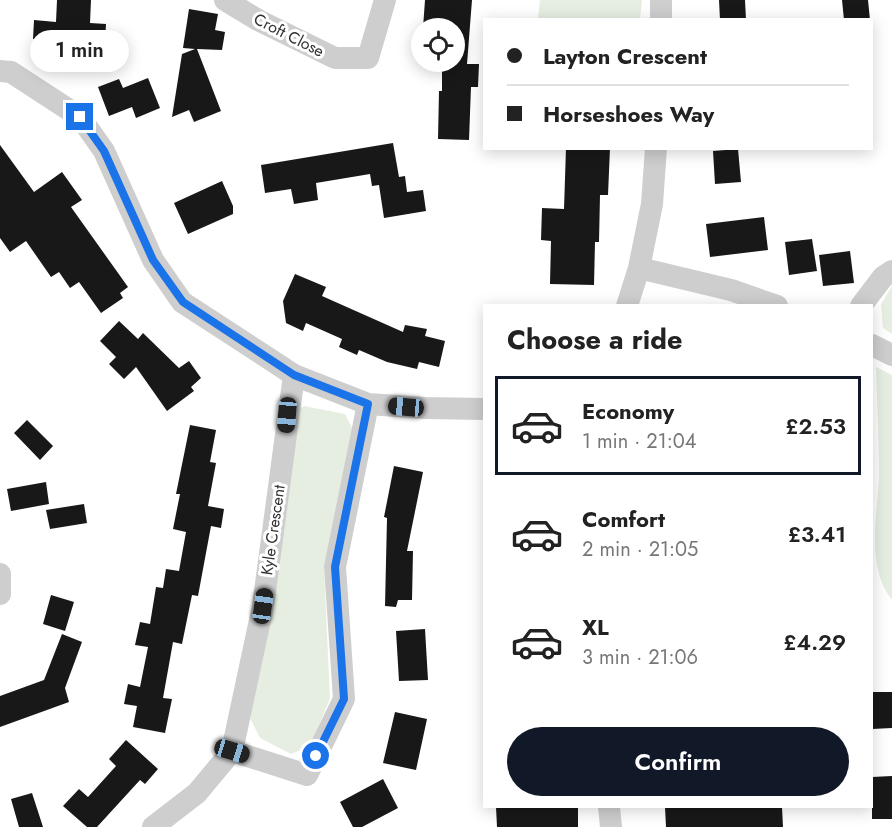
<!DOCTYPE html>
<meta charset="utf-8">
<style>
body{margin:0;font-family:Jost,sans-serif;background:#f6f6f6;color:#222;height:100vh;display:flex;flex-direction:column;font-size:22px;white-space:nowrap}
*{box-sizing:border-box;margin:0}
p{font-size:20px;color:#767676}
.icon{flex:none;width:33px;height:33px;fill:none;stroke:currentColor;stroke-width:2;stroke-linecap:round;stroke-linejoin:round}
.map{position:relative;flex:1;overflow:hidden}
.panel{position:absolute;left:483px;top:304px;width:390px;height:504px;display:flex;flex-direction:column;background:#fff;border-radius:0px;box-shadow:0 3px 15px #0003}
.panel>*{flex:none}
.top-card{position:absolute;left:483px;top:18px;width:390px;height:132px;border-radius:0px;box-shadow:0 3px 15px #0003;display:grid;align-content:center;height:132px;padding:0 24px;background:#fff}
.buttons{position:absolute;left:411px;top:18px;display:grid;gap:12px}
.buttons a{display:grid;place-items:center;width:54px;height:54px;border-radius:50%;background:#fff;box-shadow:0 3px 15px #0003;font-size:30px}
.end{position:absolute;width:27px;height:27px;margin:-14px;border:8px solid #1a73e8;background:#fff;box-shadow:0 0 0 3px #fff}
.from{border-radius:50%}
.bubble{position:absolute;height:42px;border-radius:21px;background:#fff;box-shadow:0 3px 15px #0003;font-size:20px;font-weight:600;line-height:42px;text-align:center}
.car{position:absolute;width:18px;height:36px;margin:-18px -9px;border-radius:8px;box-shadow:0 0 4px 2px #0007;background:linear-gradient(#222 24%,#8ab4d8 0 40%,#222 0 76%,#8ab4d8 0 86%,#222 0)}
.top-card b{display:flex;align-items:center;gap:21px;height:57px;font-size:22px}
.top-card b+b{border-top:2px solid #e0e0e0}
.top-card i{width:15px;height:15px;background:#222}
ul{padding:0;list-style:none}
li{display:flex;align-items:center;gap:18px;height:99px;margin:0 12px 9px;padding:0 12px;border:3px solid transparent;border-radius:0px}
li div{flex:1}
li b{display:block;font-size:22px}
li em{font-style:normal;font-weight:600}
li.current{border-color:#111827}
li>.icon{width:54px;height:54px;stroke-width:1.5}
h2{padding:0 24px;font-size:27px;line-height:72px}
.action{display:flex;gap:12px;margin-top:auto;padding:12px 24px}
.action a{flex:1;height:69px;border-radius:36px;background:#111827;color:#fff;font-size:24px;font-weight:600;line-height:69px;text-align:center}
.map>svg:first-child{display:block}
.green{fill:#e5eee0}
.building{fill:#181818}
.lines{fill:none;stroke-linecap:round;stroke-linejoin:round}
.minor{stroke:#cecece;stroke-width:22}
.route{stroke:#1a73e8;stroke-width:8}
.labels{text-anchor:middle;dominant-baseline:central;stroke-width:6;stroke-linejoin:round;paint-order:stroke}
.street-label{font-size:16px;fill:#313131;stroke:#fff}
</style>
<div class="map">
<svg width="892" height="827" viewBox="0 0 892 827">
<rect width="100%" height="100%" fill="#fff"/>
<path class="green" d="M540,0H642L640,19H538Z
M892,286V334L883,328L881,304Z
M876,367L892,375V600C865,566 878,514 879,474C879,438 877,403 876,367Z
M304,406L345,414L353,430L324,567L330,699L310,746L291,754L260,738L250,718L295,412Z"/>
<path class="building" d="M57,0H91L90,23L106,24L105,43L33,39L34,20L56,22Z
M425,0H472L467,64H479L478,87H471L469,140L438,139L439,91H442V62H454V28H423Z
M719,0H745L746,20H720Z
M842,0H868L870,20H844Z
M189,9L218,14L215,30L225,32L222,50L197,49L221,111L194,122L189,110L172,117L182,54L195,49L183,48Z
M148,78L160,108L136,118L132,107L109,116L98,87L119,79L123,88Z
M393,143L399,177L405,176L407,192L423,190L426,211L384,218L379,185L372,186L370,174L316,183L318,200L294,204L291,189L265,193L261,165Z
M0,145L34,192L62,172L82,200L71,207L128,287L120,293L123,298L101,313L79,282L70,288L59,272L51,277L26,241L10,252L0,238Z
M566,148H610L608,195H600L599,242H595L594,285L550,284L551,241L541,240L542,208L564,209Z
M738,149L741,182L715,184L713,151Z
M222,181L233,206V214L188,234L174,203Z
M764,217L768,250L710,257L706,224Z
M812,239L817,271L789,275L785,242Z
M850,251L854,283L823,286L819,255Z
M295,274L326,287L322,296L403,332L405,325L427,329L425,336L445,341L439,367L419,362L417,369L387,362L359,350L357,355L339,347L342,339L306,323L303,331L286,323L283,301Z
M119,321L138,339L143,333L179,368L189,361L201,378L191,387L194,391L167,411L136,367L124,379L109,364L116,357L100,341Z
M27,420L53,446L40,460L14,433Z
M190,425L216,430L210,462L216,463L208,506L224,509L221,528L211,526L198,596L192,595L182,644L173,642L163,698L172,699L165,733L133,727L137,706L124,704L128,684L140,687L148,647L135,645L140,622L150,624L156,587L163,588L166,569L179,571L186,532L173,529L180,494H176Z
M394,466L423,472L407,551H413L412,600H398L396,607L385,606L387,518L384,517Z
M46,482L49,504L11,511L7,489Z
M84,504L87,523L50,529L46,510Z
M51,595L74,602L65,631L43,624Z
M425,629L428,680L399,681L396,631Z
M62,634L82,642L65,688L69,702L0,727V696L44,680Z
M872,692H892V728L872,729Z
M395,712L427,719L416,770L383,763Z
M126,740L158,769L145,784L140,780L97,827H87L63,806L79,789L88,797L116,766L109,759Z
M892,776V819H872V777Z
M383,779L398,808L362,827H353L340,802Z
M32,793L43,827H19L11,799Z
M496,807H578V827H497Z
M665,807H782L783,827H666Z"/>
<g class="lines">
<path class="minor" d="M225,0L258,20L335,58H368L385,0
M661,20V0
M0,71L11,72L80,117L104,151L153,260L182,302L294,375L368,404L425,408L484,409
M639,268L731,290L777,306
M627,306L639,268L652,204L656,148
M861,306L883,277L892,271
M872,345L892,355
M0,574V594
M232,751L307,775L344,699L335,567L368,404
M609,807L611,827
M153,827L197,793L232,751L263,606L294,375"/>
</g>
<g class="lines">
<path class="route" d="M80,117L104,151L153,260L183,302L294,375L368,404L335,567L344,699L316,756"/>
</g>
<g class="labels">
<g class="street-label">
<text transform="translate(289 35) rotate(27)">Croft Close</text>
<text transform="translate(273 530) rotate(-82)">Kyle Crescent</text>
</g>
</g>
</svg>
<div class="buttons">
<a><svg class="icon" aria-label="locate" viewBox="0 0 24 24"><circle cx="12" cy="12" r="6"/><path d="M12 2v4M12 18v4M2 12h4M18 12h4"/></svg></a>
</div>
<i class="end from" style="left:316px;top:756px"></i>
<i class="end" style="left:80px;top:117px"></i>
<div class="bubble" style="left:30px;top:30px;width:99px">1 min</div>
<i class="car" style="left:406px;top:407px;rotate:275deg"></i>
<i class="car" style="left:287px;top:415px;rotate:185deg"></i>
<i class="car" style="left:263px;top:606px;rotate:8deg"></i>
<i class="car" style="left:232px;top:751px;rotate:107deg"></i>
<div class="top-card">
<b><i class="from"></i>Layton Crescent</b>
<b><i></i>Horseshoes Way</b>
</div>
<section class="panel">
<h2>Choose a ride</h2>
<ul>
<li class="current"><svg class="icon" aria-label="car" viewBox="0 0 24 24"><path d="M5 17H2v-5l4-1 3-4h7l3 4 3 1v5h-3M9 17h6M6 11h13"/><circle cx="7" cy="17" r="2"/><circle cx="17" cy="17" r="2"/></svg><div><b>Economy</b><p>1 min · 21:04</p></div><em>£2.53</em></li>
<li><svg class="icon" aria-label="car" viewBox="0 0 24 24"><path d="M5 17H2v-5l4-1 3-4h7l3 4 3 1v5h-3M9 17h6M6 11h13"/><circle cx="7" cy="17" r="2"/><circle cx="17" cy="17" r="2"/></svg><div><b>Comfort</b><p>2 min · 21:05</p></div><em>£3.41</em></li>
<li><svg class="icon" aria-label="car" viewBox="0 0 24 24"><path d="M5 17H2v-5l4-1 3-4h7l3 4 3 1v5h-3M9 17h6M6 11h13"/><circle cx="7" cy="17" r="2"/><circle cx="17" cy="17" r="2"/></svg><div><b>XL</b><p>3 min · 21:06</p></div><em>£4.29</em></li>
</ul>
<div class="action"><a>Confirm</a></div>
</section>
</div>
